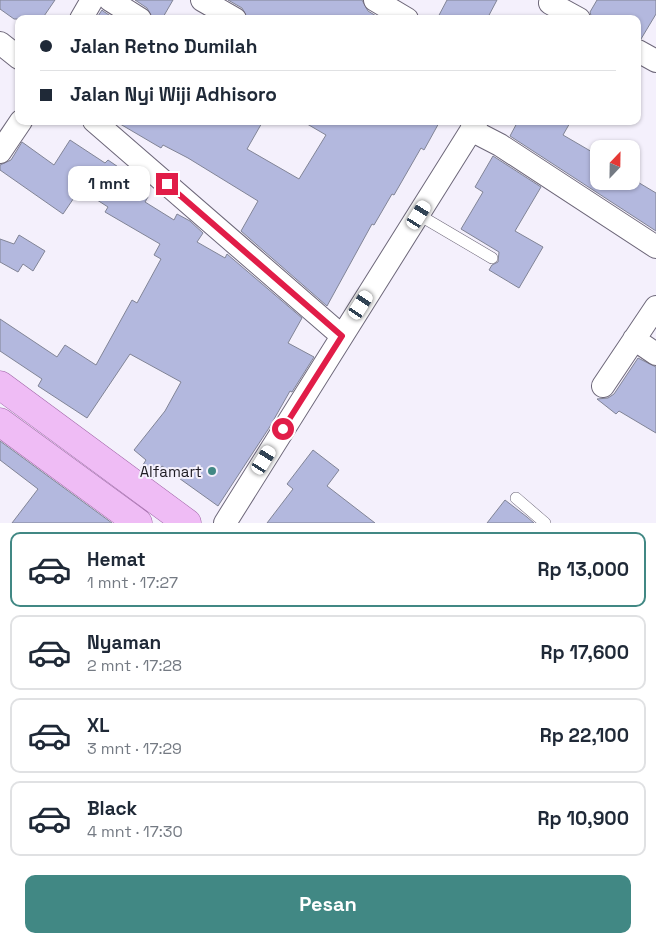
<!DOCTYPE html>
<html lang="id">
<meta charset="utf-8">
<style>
body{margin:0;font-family:"Space Grotesk",sans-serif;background:#f6f6f7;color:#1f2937;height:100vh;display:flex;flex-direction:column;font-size:19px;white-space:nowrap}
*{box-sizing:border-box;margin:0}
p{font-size:16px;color:#747a83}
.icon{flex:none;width:28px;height:28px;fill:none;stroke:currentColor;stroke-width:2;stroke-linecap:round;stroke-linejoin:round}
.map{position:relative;height:523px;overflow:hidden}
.sheet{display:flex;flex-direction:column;background:#fff;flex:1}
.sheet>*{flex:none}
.banner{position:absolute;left:15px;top:15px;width:626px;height:110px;border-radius:10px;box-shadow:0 1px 4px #0004;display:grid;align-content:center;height:110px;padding:0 25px;background:#fff}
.needle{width:32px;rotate:22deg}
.buttons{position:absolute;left:590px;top:140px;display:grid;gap:10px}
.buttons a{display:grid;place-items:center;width:50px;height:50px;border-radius:10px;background:#fff;box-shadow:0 1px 4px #0004;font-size:25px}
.end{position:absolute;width:22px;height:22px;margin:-11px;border:6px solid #e11d48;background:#fff;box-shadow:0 0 0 2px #fff}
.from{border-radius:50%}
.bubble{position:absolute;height:35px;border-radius:10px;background:#fff;box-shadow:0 1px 4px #0004;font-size:16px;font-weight:700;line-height:35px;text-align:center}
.car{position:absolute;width:15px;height:30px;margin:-15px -8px;border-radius:6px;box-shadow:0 0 4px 1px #0007;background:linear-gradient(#fff 24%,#345 0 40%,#fff 0 76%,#345 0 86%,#fff 0)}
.banner b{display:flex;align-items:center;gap:18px;height:48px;font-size:19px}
.banner b+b{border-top:1px solid #e0e1e3}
.banner i{width:12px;height:12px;background:#1f2937}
ul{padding:9px 0 0;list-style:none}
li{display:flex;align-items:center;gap:15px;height:75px;margin:0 10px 8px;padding:0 15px;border:2px solid #e0e1e3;border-radius:10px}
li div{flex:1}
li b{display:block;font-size:19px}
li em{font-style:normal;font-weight:700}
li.on{border-color:#418884}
li>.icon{width:45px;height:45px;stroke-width:1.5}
.action{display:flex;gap:10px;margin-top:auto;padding:10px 25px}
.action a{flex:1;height:58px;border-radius:10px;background:#418884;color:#fff;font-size:20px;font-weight:700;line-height:58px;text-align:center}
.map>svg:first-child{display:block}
.building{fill:#b3b8de;stroke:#818496}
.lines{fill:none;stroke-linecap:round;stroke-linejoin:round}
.service-casing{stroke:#6d6779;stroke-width:12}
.minor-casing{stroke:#6d6779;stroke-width:24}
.primary-casing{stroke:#a067a8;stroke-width:29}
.service{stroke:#fff;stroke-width:11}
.minor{stroke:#fff;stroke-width:22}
.primary{stroke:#efbcf5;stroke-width:28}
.route{stroke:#e11d48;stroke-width:6}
.poi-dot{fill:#418884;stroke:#f4f0fc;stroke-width:2}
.labels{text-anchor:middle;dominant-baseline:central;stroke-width:4;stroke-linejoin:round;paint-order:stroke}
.poi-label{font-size:15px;fill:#1f1c23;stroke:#f4f0fc;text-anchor:end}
</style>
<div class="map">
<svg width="656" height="523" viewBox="0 0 656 523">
<rect width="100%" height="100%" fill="#f4f0fc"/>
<path class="building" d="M0,0H55L42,19H14L0,9Z
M135,0H173L162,19H153L147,8Z
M228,0H362L368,11L381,19H248L242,8Z
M447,0H497L487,19H437Z
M597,0H656V14L641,39L638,38V19H592L590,12Z
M102,10L103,11L115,19H96Z
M115,121H263L247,149L299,179L326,135L302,121H440L424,150L421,148L394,195L392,194L374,225L372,224L327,306L241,231L258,201L188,158L163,145L161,148Z
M518,121H571L563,135L599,156V181H636L656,193V231L510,136Z
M70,140L105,163L108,160L127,173L122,181L148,197L145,202L174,220L177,214L190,221L203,233L197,242L225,258L227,254L302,318L288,343L314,357L292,392L290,391L269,428L218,506L162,466L153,478L141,468L146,460L134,450L165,411L181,382L130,354L87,418L38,386L42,379L0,351V319L57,357L65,345L96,365L132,300L137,303L161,259L154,255L160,244L105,212L108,207L80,189L63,214L0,170V165L11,160L22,142L54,165Z
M493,156L541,187L515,231L543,247L519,288L489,270L492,265L498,262L499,252L461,229L483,192L475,187Z
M19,235L45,251L33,271L23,264L18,272L0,262V239L14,244Z
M638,358L656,367V433L619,411L616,414L597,399L608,398L614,394Z
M0,441L112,523H12L38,489L0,460Z
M313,450L339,470L327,486L375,523H267L293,489L287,484Z
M505,500L527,517L534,523H487Z"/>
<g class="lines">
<defs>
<path id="service" d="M419,215L492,258
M516,498L545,523"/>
<path id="minor" d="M110,0L140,19
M202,0L235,19
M375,0L407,19
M550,3L579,19
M81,19L92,0
M0,43L19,58
M638,51L656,61
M94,121L342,336
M471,130L500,145L656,247
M0,152L21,121
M634,339L656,354
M603,386L656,307
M225,523L477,121"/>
<path id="primary" d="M0,385L187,523
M0,422L138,523"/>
</defs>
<use href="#service" class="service-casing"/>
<use href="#minor" class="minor-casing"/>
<use href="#primary" class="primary-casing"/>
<use href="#service" class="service"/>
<use href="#minor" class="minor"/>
<use href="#primary" class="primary"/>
</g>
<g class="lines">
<path class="route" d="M167,184L342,336L283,429"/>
</g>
<circle class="poi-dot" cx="212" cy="471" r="5"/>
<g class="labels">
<g class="poi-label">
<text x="202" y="471">Alfamart</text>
</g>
</g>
</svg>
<div class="buttons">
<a><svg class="needle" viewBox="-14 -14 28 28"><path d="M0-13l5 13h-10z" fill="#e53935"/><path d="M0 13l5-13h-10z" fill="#747a83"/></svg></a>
</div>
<i class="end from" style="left:283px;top:429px"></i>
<i class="end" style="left:167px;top:184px"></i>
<div class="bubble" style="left:68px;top:166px;width:82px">1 mnt</div>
<i class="car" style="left:419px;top:215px;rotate:32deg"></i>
<i class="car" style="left:361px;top:305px;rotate:33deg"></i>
<i class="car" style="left:264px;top:460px;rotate:32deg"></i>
<div class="banner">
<b><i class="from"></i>Jalan Retno Dumilah</b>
<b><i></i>Jalan Nyi Wiji Adhisoro</b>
</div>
</div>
<section class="sheet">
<ul>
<li class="on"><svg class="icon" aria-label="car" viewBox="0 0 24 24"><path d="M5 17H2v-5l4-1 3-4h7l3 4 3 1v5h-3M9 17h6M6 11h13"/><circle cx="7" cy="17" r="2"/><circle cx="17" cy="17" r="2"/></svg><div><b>Hemat</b><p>1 mnt · 17:27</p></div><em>Rp 13,000</em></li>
<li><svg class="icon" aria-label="car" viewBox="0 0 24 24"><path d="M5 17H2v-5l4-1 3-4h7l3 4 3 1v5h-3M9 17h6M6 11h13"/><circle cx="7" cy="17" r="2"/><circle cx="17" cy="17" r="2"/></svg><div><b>Nyaman</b><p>2 mnt · 17:28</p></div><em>Rp 17,600</em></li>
<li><svg class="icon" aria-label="car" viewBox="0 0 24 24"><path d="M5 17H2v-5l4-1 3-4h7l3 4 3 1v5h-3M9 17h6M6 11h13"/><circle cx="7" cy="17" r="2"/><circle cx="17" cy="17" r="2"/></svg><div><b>XL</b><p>3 mnt · 17:29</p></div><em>Rp 22,100</em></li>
<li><svg class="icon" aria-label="car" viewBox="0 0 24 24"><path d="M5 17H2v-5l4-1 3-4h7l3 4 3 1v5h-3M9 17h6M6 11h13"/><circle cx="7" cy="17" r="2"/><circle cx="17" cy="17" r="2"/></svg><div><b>Black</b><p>4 mnt · 17:30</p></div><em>Rp 10,900</em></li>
</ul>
<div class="action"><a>Pesan</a></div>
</section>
